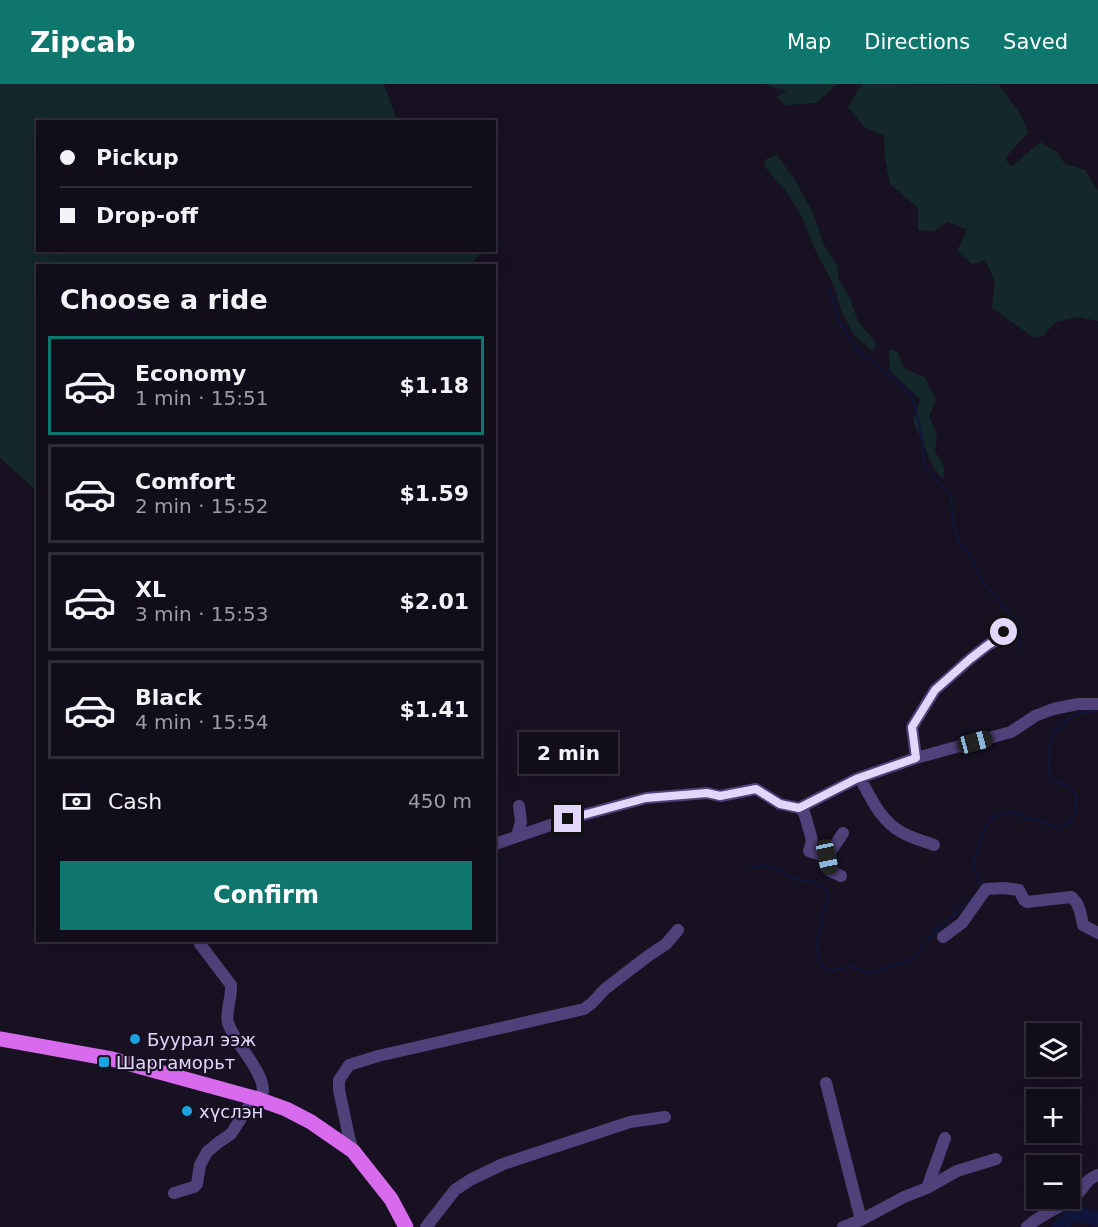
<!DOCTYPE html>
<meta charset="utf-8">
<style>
body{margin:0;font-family:"DejaVu Sans",sans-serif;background:#1a1623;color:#f1f3f6;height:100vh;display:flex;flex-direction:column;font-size:22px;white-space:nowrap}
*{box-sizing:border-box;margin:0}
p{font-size:20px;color:#9c9ca2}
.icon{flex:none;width:33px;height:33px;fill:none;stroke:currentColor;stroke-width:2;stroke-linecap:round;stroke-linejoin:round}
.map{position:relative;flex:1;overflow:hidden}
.drawer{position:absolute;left:36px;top:180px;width:460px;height:678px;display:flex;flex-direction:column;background:#110d1a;border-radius:0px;box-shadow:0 6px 24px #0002,0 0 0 2px #302d39}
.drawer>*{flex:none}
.guide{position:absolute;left:36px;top:36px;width:460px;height:132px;border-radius:0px;box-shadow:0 6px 24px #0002,0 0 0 2px #302d39;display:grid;align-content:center;height:132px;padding:0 24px;background:#110d1a}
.buttons{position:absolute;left:1026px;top:939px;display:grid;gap:12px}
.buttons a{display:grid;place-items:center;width:54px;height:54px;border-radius:0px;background:#110d1a;box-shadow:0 6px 24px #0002,0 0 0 2px #302d39;font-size:30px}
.end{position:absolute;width:27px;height:27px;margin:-14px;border:8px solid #e2d6fa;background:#111;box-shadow:0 0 0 3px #111}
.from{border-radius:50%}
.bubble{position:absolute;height:42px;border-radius:0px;background:#110d1a;box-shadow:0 6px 24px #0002,0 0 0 2px #302d39;font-size:20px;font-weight:700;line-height:42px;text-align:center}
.car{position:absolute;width:18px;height:36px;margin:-18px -9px;border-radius:8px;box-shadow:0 0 4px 2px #0007;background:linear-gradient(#222 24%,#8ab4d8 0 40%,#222 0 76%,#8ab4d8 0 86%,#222 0)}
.guide b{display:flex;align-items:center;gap:21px;height:57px;font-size:22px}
.guide b+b{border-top:2px solid #302d39}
.guide i{width:15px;height:15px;background:#f1f3f6}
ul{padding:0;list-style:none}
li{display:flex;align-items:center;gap:18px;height:99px;margin:0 12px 9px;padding:0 12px;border:3px solid #302d39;border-radius:0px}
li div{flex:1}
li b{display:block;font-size:22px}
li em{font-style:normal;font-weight:700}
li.on{border-color:#0f766e}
li>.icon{width:54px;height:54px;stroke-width:1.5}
h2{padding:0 24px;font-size:27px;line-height:72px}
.pay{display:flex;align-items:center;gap:15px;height:66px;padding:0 24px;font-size:22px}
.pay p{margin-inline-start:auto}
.primary-button{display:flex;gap:12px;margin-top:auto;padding:12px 24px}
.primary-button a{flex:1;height:69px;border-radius:0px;background:#0f766e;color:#fff;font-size:24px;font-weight:700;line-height:69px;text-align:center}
header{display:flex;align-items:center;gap:36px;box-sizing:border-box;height:84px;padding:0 30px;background:#0f766e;color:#fff}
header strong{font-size:28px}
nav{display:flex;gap:33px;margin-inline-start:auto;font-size:21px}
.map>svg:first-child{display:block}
.green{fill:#14272b}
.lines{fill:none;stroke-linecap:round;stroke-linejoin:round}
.stream{stroke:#10163c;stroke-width:2}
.river{stroke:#10163c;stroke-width:15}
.minor{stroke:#50417b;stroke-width:12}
.major{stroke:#d86aed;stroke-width:15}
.route{stroke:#e2d6fa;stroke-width:8}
.poi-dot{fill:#1ba3e1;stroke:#171122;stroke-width:2}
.labels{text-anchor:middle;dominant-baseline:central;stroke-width:4.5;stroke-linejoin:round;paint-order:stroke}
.poi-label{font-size:18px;fill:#e2d6fa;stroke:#171122;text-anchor:start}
</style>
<header>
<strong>Zipcab</strong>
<nav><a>Map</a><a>Directions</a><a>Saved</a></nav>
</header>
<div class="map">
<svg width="1098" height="1143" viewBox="0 0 1098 1143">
<rect width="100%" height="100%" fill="#171122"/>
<path class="green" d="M0,0H384L397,37L38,38V166L482,167L470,182H38L37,407L0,374Z
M766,0H838L816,19L786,21L776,13L787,7L768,2Z
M862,0L999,1L1021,31L1028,49L1005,74L1011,83L1040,58L1057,68L1065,80L1085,86L1098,107V237L1078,233L1056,238L1043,252L1033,253L992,224L995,199L986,176L972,180L957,167L967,146L948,138L933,148L918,146V124L890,100L885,75L884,52L864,43L848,23Z
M777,71L795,96L813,129L825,163L837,181L839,196L849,212L858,237L876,259L873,268L853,250L842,228L832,197L816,168L803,135L786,107L764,82L766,75Z
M889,265L898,268L903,283L925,294L936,316L929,333L937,350L935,367L945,385L943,396L934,385L913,336L921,316L890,287Z"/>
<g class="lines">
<path class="stream" d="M828,202L840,240L857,265L893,295L911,311L917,329L923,360L924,379L933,392L951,412L953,438L959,459L969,468L976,488L982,497L1020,542L1018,567
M749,784C762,780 770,781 782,788C786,790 790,793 795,795C809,799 826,794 829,815L822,827L820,837
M983,800L973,786L974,776L984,747L988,739L993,733L1001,729L1014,728L1029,735L1040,737L1059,745C1061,744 1065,742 1067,740C1079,730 1081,706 1064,700C1059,698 1055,699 1050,696C1050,685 1047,672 1049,661C1052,649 1066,634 1078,630C1084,628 1092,628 1098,627
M823,838L816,856L820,880L831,887L851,882L869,890L912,875L938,845L972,814"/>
<path class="river" d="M1060,1143L1073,1129L1098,1135"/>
<path class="minor" d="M916,674L912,643L935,606L970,575L988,561L1000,554L1005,544
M860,694C871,714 881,738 903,749C912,754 923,757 934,761
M799,724L804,728L812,756L809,767L827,773L843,749
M517,752L521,738L519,722
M495,760L568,735L646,714L707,709L720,712L756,705L780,720L799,724L856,695L916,674L1011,648L1035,632L1053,625L1078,620H1098
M827,773L830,787L841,792
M943,853L962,839L986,805L1004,804L1019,806L1024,816L1027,818L1071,813C1080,819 1081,832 1083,841L1098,849
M200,856V860L231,901C232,913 225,930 228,939C235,960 263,986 263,1007L258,1015
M826,999L861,1136L843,1143
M353,1067L349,1053L339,1006V996L349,981L378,972L584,925L592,919L605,905L648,872L666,860L678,846
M927,1104L957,1087L996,1075
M174,1109L194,1103L197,1100L200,1081L207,1068L219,1058L231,1050L254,1014
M861,1136L904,1113L927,1104L945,1054
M426,1143L455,1106L470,1096L503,1080L630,1038L665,1033
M1027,1143C1042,1129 1058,1125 1073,1114C1084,1106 1084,1096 1098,1091"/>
<path class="major" d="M0,955L112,975L258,1015L286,1025L311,1038L353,1067L391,1115L406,1143"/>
</g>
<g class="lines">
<path class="route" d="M568,735L646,714L707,709L720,712L756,705L780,720L799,724L856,695L916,674L912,643L935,606L970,575L988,561L1000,554L1004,548"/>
</g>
<g class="poi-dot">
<circle cx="135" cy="955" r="6"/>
<rect x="98" y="972" width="12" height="12" rx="3"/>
<circle cx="187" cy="1027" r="6"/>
</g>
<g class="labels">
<g class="poi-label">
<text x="147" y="955">Буурал ээж</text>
<text x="116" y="978">Шаргаморьт</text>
<text x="199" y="1027">хүслэн</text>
</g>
</g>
</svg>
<div class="buttons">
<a><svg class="icon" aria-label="layers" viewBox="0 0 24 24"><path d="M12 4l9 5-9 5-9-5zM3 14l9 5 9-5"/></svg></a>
<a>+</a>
<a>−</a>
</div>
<i class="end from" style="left:1004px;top:548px"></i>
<i class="end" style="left:568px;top:735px"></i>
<div class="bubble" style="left:519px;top:648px;width:99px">2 min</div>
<i class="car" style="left:975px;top:658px;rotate:75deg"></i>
<i class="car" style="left:827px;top:773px;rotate:168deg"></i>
<div class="guide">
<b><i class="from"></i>Pickup</b>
<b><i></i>Drop-off</b>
</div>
<section class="drawer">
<h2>Choose a ride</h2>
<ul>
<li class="on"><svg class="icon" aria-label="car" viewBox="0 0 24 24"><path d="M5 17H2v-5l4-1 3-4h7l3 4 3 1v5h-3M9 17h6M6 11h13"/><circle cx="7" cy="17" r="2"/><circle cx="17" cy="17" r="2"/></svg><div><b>Economy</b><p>1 min · 15:51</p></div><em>$1.18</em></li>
<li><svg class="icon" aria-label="car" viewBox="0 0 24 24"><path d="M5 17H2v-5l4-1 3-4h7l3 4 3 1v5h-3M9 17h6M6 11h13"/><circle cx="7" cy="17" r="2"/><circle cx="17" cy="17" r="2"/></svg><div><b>Comfort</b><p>2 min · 15:52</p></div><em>$1.59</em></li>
<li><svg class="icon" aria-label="car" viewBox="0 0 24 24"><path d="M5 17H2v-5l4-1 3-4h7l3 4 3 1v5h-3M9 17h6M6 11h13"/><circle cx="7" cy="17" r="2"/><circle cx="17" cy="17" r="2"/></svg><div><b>XL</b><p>3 min · 15:53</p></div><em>$2.01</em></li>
<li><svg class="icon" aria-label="car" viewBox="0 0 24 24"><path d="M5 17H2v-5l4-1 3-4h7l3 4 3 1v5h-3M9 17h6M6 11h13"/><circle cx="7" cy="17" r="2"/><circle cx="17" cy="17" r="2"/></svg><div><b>Black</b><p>4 min · 15:54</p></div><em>$1.41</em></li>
</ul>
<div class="pay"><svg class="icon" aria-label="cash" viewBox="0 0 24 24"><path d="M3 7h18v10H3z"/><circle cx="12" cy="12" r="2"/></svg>Cash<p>450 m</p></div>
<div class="primary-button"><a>Confirm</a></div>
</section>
</div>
